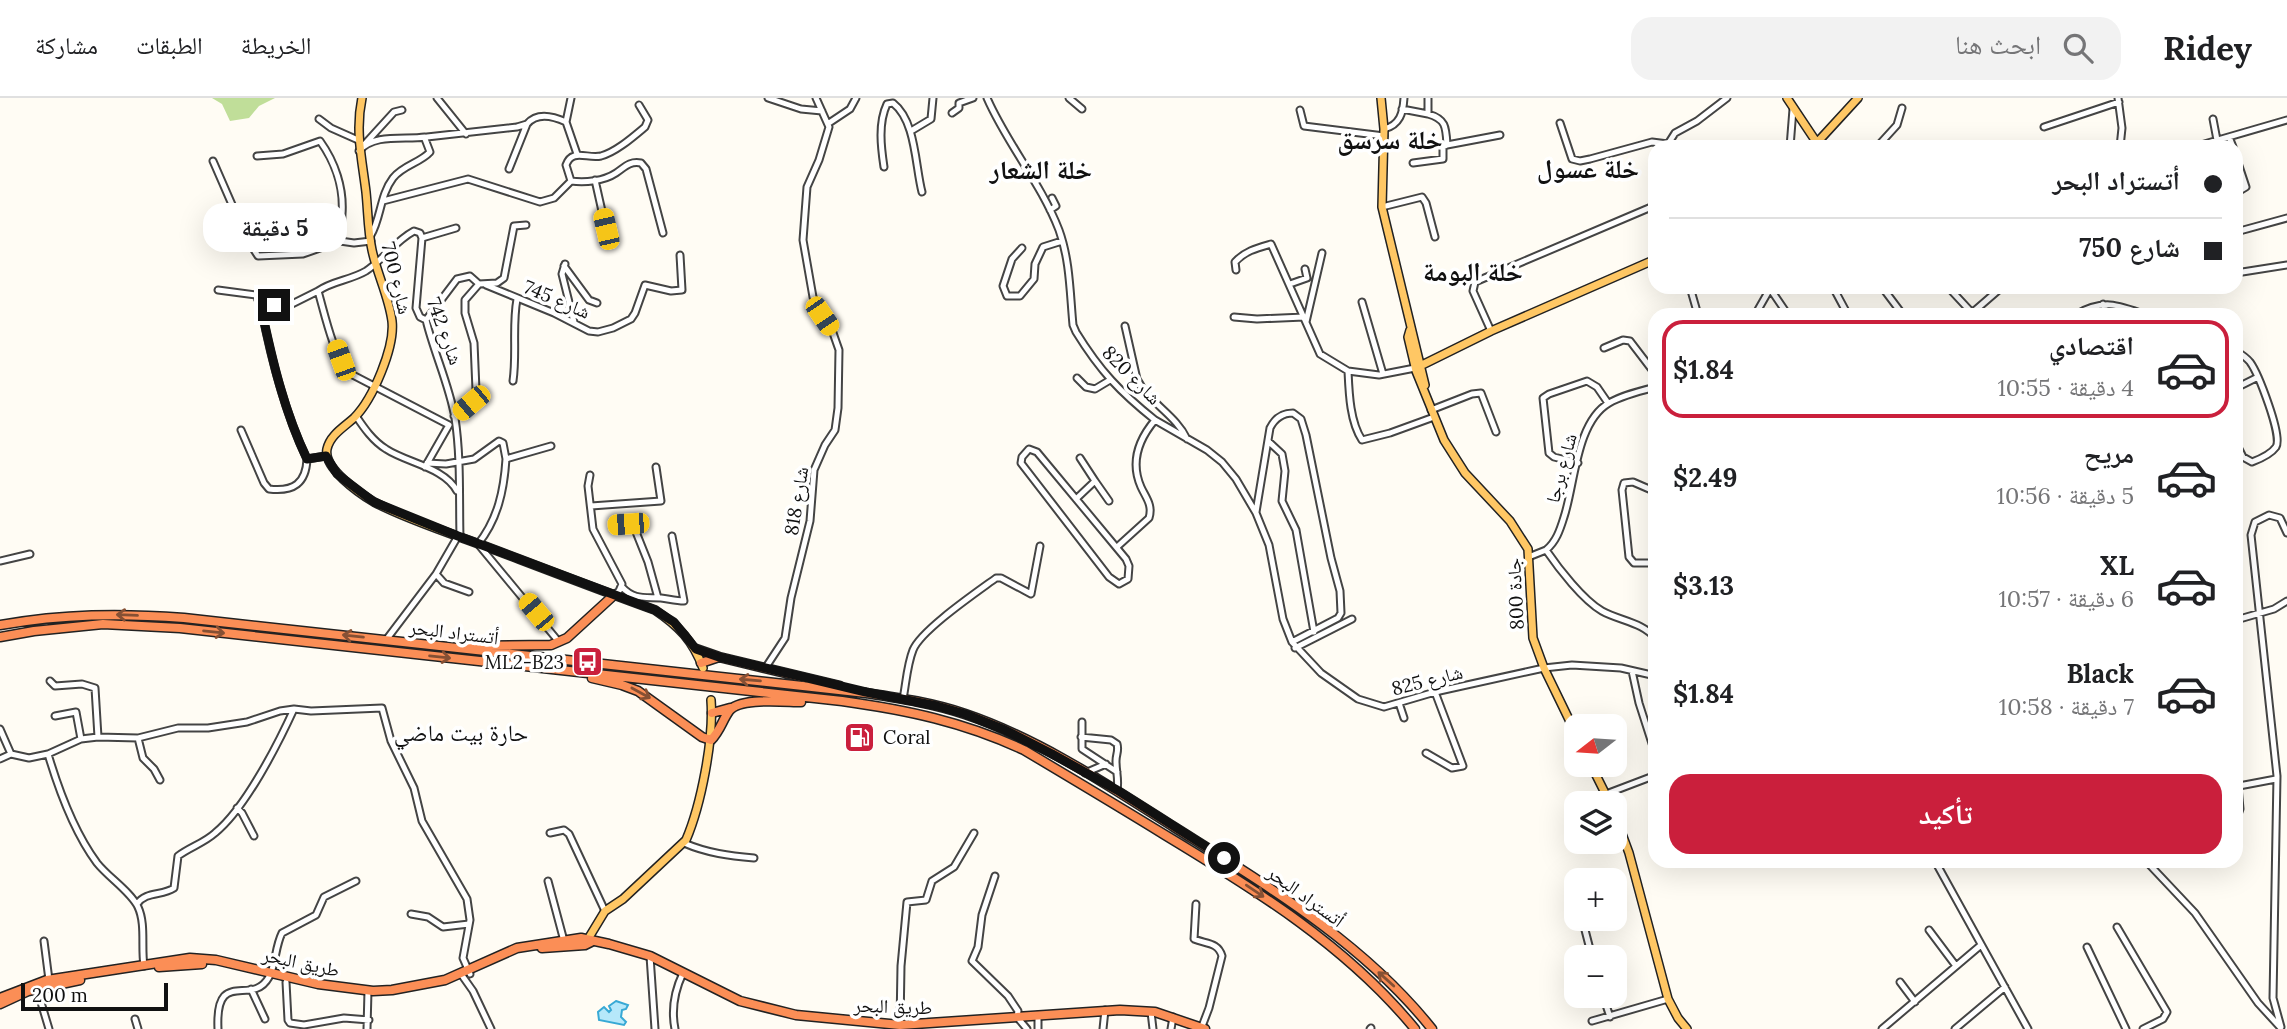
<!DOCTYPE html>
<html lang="ar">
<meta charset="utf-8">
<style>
body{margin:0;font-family:Lora,"Noto Naskh Arabic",serif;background:#f2f2f2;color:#202124;direction:rtl;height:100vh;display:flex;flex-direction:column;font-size:26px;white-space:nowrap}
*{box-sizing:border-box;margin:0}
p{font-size:23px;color:#757577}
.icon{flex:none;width:38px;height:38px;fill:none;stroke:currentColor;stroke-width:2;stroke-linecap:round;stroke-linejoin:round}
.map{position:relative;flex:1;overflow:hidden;direction:ltr}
.drawer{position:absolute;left:1648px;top:210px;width:595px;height:560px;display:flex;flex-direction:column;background:#fff;border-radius:21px;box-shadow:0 7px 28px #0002;direction:rtl}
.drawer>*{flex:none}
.guide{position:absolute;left:1648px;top:42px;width:595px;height:154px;border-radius:21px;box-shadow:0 7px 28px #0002;direction:rtl;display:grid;align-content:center;height:154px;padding:0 21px;background:#fff}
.needle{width:46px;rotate:253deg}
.fabs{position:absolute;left:1564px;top:616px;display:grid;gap:14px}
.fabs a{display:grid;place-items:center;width:63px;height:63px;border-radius:14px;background:#fff;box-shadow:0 7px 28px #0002;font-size:35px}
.scale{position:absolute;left:21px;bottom:18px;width:147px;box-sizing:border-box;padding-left:7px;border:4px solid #111;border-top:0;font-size:19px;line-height:24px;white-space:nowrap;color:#111;-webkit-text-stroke:5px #fff;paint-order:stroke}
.end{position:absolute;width:32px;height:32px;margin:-16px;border:9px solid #111;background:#fff;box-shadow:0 0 0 4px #fff}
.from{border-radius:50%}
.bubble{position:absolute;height:49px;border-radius:21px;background:#fff;box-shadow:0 7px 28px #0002;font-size:23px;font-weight:700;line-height:49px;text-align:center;direction:rtl}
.car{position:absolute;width:21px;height:42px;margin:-21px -10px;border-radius:9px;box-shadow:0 0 5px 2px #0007;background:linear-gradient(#f5c518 24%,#345 0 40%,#f5c518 0 76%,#345 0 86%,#f5c518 0)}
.guide b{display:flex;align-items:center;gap:24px;height:66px;font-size:26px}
.guide b+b{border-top:2px solid #e0e0e0}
.guide i{width:18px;height:18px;background:#202124}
ul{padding:12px 0 0;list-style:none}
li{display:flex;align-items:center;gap:21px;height:98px;margin:0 14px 10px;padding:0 7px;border:4px solid transparent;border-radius:21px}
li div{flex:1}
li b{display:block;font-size:26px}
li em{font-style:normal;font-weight:700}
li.on{border-color:#ca1f3c}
li>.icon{width:63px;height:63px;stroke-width:1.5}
.button{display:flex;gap:14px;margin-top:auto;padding:14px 21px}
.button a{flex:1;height:80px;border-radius:21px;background:#ca1f3c;color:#fff;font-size:28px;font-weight:700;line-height:80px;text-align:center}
header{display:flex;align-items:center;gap:42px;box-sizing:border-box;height:98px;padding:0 35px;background:#fff;border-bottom:2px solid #e0e0e0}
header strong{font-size:33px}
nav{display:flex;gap:38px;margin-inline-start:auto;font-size:24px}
.search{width:490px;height:63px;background:#f2f2f2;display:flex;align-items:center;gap:18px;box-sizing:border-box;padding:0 24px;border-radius:21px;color:#757577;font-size:26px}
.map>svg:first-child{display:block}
.forest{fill:#c0de99}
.water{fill:#b6e8fa;stroke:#38a9d5;stroke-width:2}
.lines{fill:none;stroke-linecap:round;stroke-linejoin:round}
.minor-casing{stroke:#444;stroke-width:9}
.major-casing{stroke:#222;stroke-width:10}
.highway-casing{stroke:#222;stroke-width:11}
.minor{stroke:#fff;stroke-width:5}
.major{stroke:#ffc764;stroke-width:7}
.highway{stroke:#fb8e56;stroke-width:8}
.oneway{stroke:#865034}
.route{stroke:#111;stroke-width:9}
.labels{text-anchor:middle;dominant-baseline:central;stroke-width:7;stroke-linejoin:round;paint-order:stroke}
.street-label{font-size:19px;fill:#111;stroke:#fff}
.poi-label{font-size:19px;fill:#111;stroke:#fff;text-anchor:end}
.quarter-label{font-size:23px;fill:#111;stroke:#fff}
.district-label{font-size:26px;font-weight:bold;fill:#111;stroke:#fff}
</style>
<header>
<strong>Ridey</strong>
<div class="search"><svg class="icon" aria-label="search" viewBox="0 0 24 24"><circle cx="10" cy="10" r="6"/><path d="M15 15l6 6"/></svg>ابحث هنا</div>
<nav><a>الخريطة</a><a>الطبقات</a><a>مشاركة</a></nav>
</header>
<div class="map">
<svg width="2287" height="931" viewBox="0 0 2287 931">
<rect width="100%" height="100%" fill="#fffcf4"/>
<path class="forest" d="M212,0H275L259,8L249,20L230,23L222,6Z"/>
<path class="water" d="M616,903L628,907L626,911L622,912L621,919L626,924L624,927L599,922L598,914L604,909L609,914L611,912L609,908Z"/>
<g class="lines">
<defs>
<path id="minor" d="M437,0L466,36
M768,0L801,11L822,13
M987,0C1007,46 1041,85 1059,132C1070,162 1070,196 1073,227L1076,234C1100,273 1120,294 1155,322C1139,341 1130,364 1141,389C1146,400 1153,407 1149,420L1117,449
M1069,0L1082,11
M2118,0L2122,30L2120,49
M1402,11L1428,16V0
M1300,12L1304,28L1384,38
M952,15L959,10V5L973,0
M1428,16C1446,21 1446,29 1447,47
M319,21L331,30L358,42
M2213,21L2217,42
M566,24L577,56
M829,25L850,11L856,0
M1560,25L1572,61L1580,63L1590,61L1652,44L1668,46L1675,35L1697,23L1727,0
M2044,29L2119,4
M1384,31C1400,27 1403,15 1404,0
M911,33L931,21L933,0
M2229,39L2233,49
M363,48L394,14L402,12
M1790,49L1793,11
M1877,49L1897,27L1902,10
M2194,49L2287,22
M359,53C374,35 405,42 425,39
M257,58L283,56L320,43C335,64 344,90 342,116C342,125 340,134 340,143
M2236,59L2246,89L2236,95
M213,63L247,141L258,158L303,156L340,143L354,145L371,143
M1413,65L1443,61V49L1447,47L1500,37
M884,69C881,49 878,25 887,6L893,5C916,23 915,67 922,94
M509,71L527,26
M595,82L606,131
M571,83C585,85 604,83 616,75C625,69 629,63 641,65L646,71L663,135
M571,83L566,67C572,50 587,61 601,58C616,54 633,39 645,29L648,22L639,7
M383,103L468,81L540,104L554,100L571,83
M1382,109L1422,99L1426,105L1435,139
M1050,112L1056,108L1052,100
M2236,134L2287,120
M371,137C381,120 380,97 393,80C403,67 420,65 430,54L425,41L427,39L517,29L527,26C537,14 553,18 566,24L571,0
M422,140L456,130
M1022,150L1012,161L1003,188L1007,198H1020L1034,181L1035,166L1043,149L1062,143
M565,166L562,176L574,224
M564,168L589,202L597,205
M1236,172L1235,164C1245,153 1257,150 1271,146L1320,256L1348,273L1379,277L1415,270
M2236,175L2287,167
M1290,186L1307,180L1305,171
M486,187L554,215L589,233L598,234L613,230L631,221L635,215L645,187L671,193L682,192L680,157
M1690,189L1698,217
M1769,189L1788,217
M1833,189L1848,217
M1882,189L1903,217
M1948,189L1974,217
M1815,191L1820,189
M218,192L256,197L261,209
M318,193L292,206L261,209C271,261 284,313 307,361L326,358
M1362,204L1383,276
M2103,206L2108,217
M1972,215L2002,189
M1755,217L1771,189
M2075,217C2102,201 2117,206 2146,217
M1234,219L1257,221L1304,219
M426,222L457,181L470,178L479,186
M1306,224L1322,155
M1125,228L1137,281C1149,305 1176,317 1187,341
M1491,233L1473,193L1475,184L1656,107
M1604,250L1623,242L1630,243L1656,277
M2236,253C2241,256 2246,259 2250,264C2258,275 2283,338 2276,349C2271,356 2260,361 2252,364L2243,359L2236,345
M1348,273C1349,295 1350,324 1362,342L1390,335L1434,319
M1077,280L1086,289L1095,291L1110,282
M513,283C517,256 512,228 517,201
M2236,290L2258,279
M1431,312L1472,296L1481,295L1496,334
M356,318C364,330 373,343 386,351C407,365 444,369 457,393
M454,318L471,305L476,292L474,245L465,215V202L479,186L497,185L504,180L514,128L526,127
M1155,322L1207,352L1222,364L1236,381L1256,415L1269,447L1283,521L1292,544L1321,575L1358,601L1384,609L1435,594L1544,570L1572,567L1621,570L1656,578
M241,332L264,385L269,391C294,394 306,385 307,361
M1268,343L1282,356L1285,373L1282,403L1296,432L1314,534
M551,348L506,361C504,392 498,421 478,446L559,544
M1029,351L1037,354L1126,461L1129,468L1128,481L1119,486L1109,479L1021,365L1022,359Z
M427,365L446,366L474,361L499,343L503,345L506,361
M1578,365L1554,359L1549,355L1543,300L1549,296L1587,283L1597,289L1608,305
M425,369L449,327L349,275C333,256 325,217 318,193C332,183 351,182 366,173C383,162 395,143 414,133L420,135L422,140L416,210L420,219L426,222C434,255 449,286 455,320C461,360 459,399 460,439
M590,377L588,388L593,431L622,486L619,493L614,497
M1095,383L1109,403
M1656,394L1633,384L1624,385L1622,392L1629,459L1634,465H1656
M1076,401L1095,383L1080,360
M591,408L661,403L656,369
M1256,414L1270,330C1275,320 1282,315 1293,315L1301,321L1306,337L1331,460L1340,493L1341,515L1338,520L1292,544
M613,427L631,426L634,429L648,464L658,500
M1546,452C1556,444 1560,432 1564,419C1575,386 1576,324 1609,305C1623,297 1640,293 1656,289
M1531,458L1546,452C1559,471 1583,502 1602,513C1620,523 1643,524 1656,541
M0,463L30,456
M436,476L444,485L469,494
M622,489C634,502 644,499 661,500C669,501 676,503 684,503L672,438
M2236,522L2274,511L2287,503
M386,542L436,476L458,438
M1295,550L1352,521
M766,569L785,540L791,500L810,423L814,372L825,347L835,332L838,310L839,252L832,232L813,199L803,142L807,89L819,62L829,29L816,0
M1632,573L1639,605L1656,658
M50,583L55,588L82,586L95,590L98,639
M903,601C906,586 907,567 913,552C921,532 977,494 996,480H1001L1031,496L1040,448
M1399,605L1404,620
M55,618L76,614L81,641
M1082,624V651L1117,674
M0,631L11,656
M1081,639L1111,642L1117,646C1119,653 1116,656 1116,663C1116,674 1119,682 1117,692
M138,640L143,660L154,671L160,682
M1426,655L1452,670L1463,668L1435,594
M48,656L81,641L98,639L138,640L178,630H208L247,624L280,613L294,611L311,613L382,610L391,643L414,690L422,723L467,801L470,822L463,860L470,876
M0,661L11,656L29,660L48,656C59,693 74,734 97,765C108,779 131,794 138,809C146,826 141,849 144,868
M2236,666L2240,711L2236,722
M1085,675L1106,666
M2239,688L2276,681
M1606,696L1656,677
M237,710L242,715L254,738
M550,735L564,732L569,736L605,813
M684,745C707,755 730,758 754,760
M1935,763L2028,931
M2146,763L2195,815L2258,905L2280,929
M995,778L982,817L978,849L972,863L1008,898L1018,913L1017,919L1027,931
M548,783L564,843
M137,806C146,793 162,798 174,790L178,758C190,749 204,745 215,735C245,711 278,646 294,611
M1196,806L1194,841C1206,846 1218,844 1222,858L1209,910L1201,931
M411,816L428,819L443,829L469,826
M2117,829L2167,914L2163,921L2143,931
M1585,832L1592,859
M1929,832L1956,868
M44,843L49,882
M2087,849L2126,931
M650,858L655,931
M461,876L473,893L491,931
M286,884L288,922L290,925L304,927L344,920L369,922
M1900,884L1915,904
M37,891L49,931
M251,891L265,921
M1603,898L1610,919
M1151,914L1153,931
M1038,917V931
M135,921L138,931
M1592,923L1668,901
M900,927L901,868L907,804L926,802L932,783L954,769L974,735
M2281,929L2273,900L2277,678L2251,437L2255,424L2269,417L2280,420L2287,435
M218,931C215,868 252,910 269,879C276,866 275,849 282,835L316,817L324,799L356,783
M367,931L368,893
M675,931C671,911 674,894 683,875
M1103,931L1105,912
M1171,931L1173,919
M1370,931L1371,930
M1882,931L1981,847
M1955,931L2005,889"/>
<path id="major" d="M362,0C355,33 362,61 366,94C368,113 368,134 372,152C377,176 389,199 392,223C395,249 373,301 354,320C344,329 330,337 327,351C323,370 359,395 374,404C404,420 449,435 482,447C540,469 597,491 655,512C679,528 693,543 703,570
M1381,0L1384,31L1382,109L1425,287
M1787,0L1817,45
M1813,49L1858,0
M1410,232L1408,239L1416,273L1444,342L1465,375L1510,423L1528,451L1533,540L1544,570L1577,638
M1418,269L1491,233L1656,161
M1591,667L1610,705
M1615,717L1629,755L1668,901L1678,920L1687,931
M585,846L605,813L623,801L686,742C701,707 714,641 711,602"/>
<path id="highway" d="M0,527C64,516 119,515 184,520L866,595C899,600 933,605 965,616C1039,641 1108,687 1174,729C1266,787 1364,845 1432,931
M0,539L34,533L103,526L180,530L842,603C907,612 964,624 1024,652C1071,680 1118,708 1165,737C1256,792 1347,848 1415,931
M467,548L551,547L567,540L614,497
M696,551L719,559L840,588
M701,565L719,559
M592,580L622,587L638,593L702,639L711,642C720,633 722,623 729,613C739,599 785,604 801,604
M712,615L730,610
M542,850L585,847L591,844
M159,869L202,866
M0,900L47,882L190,860L216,862L318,886L373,893L392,892L445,882L517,850L581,840L609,846L650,858L740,903L796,917L900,927L1120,912L1155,914L1205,931
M0,906L28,893L80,882"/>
</defs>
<use href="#minor" class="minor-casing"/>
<use href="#major" class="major-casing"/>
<use href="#highway" class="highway-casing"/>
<use href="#minor" class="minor"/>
<use href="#major" class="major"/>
<use href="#highway" class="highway"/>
</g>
<defs><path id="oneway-shaft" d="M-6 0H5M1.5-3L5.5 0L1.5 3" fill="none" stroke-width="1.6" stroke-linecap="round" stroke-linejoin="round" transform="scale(1.75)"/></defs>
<g class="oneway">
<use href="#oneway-shaft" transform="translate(127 517) rotate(-178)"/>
<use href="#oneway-shaft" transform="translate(214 534) rotate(6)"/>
<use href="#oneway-shaft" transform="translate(353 538) rotate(-174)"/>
<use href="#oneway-shaft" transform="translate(440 559) rotate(6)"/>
<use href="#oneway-shaft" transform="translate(750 582) rotate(-175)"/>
<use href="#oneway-shaft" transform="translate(641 595) rotate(29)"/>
<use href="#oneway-shaft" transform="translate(1255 793) rotate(34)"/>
<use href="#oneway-shaft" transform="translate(1386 881) rotate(-138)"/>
</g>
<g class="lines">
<path class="route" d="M274,207L261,209C272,261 284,313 307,361L326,358L337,376L374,404L458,438L655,512L674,524L696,551L719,559L866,594L937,608L965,616L1005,632L1052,656L1117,692L1224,760"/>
</g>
<defs>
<symbol id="bus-square" viewBox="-11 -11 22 22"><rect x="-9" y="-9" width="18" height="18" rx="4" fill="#ca1f3c" stroke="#fff"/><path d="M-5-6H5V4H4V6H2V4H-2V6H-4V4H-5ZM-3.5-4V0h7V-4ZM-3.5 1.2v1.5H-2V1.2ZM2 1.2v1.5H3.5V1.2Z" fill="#fff"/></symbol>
<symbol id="fuel-square" viewBox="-11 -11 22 22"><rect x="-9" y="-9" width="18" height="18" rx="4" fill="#ca1f3c" stroke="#fff"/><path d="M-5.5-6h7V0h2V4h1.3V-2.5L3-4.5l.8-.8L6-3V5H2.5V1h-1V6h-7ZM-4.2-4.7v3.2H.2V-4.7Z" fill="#fff"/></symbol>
</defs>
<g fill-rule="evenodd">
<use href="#bus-square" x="570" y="546" width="35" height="35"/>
<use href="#fuel-square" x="842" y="622" width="35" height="35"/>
</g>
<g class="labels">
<g class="street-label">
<text transform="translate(397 180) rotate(76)">شارع 700</text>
<text transform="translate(557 201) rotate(23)">شارع 745</text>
<text transform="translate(445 233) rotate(70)">شارع 742</text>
<text transform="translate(1132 277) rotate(45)">شارع 820</text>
<text transform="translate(1561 370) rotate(-75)">شارع برجا</text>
<text transform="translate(796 403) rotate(-81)">شارع 818</text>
<text transform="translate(1515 496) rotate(-93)">جادة 800</text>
<text transform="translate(454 534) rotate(7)">أتستراد البحر</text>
<text transform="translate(1427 582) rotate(-14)">شارع 825</text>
<text transform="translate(1306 798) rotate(36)">أتستراد البحر</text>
<text transform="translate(301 864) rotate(12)">طريق البحر</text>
<text transform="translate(893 908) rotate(2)">طريق البحر</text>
</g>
<g class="poi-label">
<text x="564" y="564">ML2-B23</text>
<text x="883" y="639" text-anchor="start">Coral</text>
</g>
<g class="quarter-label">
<text x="461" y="634">حارة بيت ماضي</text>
</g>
<g class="district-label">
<text x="1390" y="41">خلة سرسق</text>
<text x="1588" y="70">خلة عسول</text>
<text x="1041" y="71">خلة الشعار</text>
<text x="1473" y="173">خلة البومة</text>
</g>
</g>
</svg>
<div class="fabs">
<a><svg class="needle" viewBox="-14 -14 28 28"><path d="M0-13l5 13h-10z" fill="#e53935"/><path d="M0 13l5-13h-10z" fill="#757577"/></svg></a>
<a><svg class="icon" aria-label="layers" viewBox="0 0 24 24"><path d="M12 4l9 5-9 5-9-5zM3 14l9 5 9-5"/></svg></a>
<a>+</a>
<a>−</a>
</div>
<div class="scale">200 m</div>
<i class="end from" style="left:1224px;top:760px"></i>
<i class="end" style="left:274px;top:207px"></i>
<div class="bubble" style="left:203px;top:105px;width:144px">5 دقيقة</div>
<i class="car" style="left:606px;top:131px;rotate:347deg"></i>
<i class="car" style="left:822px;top:218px;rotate:146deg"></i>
<i class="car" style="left:341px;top:262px;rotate:340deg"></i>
<i class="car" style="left:471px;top:305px;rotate:230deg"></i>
<i class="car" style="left:628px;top:426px;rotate:266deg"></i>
<i class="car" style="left:536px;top:514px;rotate:320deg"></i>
<div class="guide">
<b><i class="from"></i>أتستراد البحر</b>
<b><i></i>شارع 750</b>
</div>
<section class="drawer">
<ul>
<li class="on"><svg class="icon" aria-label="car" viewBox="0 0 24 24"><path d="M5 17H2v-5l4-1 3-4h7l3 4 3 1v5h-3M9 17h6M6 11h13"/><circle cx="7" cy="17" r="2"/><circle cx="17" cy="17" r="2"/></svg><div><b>اقتصادي</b><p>4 دقيقة · 10:55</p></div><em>$1.84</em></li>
<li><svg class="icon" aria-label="car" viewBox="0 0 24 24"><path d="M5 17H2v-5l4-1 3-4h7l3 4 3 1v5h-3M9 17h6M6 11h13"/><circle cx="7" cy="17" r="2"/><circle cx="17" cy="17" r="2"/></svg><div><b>مريح</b><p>5 دقيقة · 10:56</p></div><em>$2.49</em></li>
<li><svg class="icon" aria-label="car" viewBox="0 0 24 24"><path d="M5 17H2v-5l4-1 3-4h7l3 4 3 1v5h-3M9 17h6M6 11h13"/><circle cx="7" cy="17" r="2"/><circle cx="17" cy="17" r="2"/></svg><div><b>XL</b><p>6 دقيقة · 10:57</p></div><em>$3.13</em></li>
<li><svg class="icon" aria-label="car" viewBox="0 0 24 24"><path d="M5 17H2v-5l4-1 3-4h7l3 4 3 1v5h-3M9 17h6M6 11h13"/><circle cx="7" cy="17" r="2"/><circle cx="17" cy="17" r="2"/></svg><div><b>Black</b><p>7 دقيقة · 10:58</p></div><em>$1.84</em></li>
</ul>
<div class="button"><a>تأكيد</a></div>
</section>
</div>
